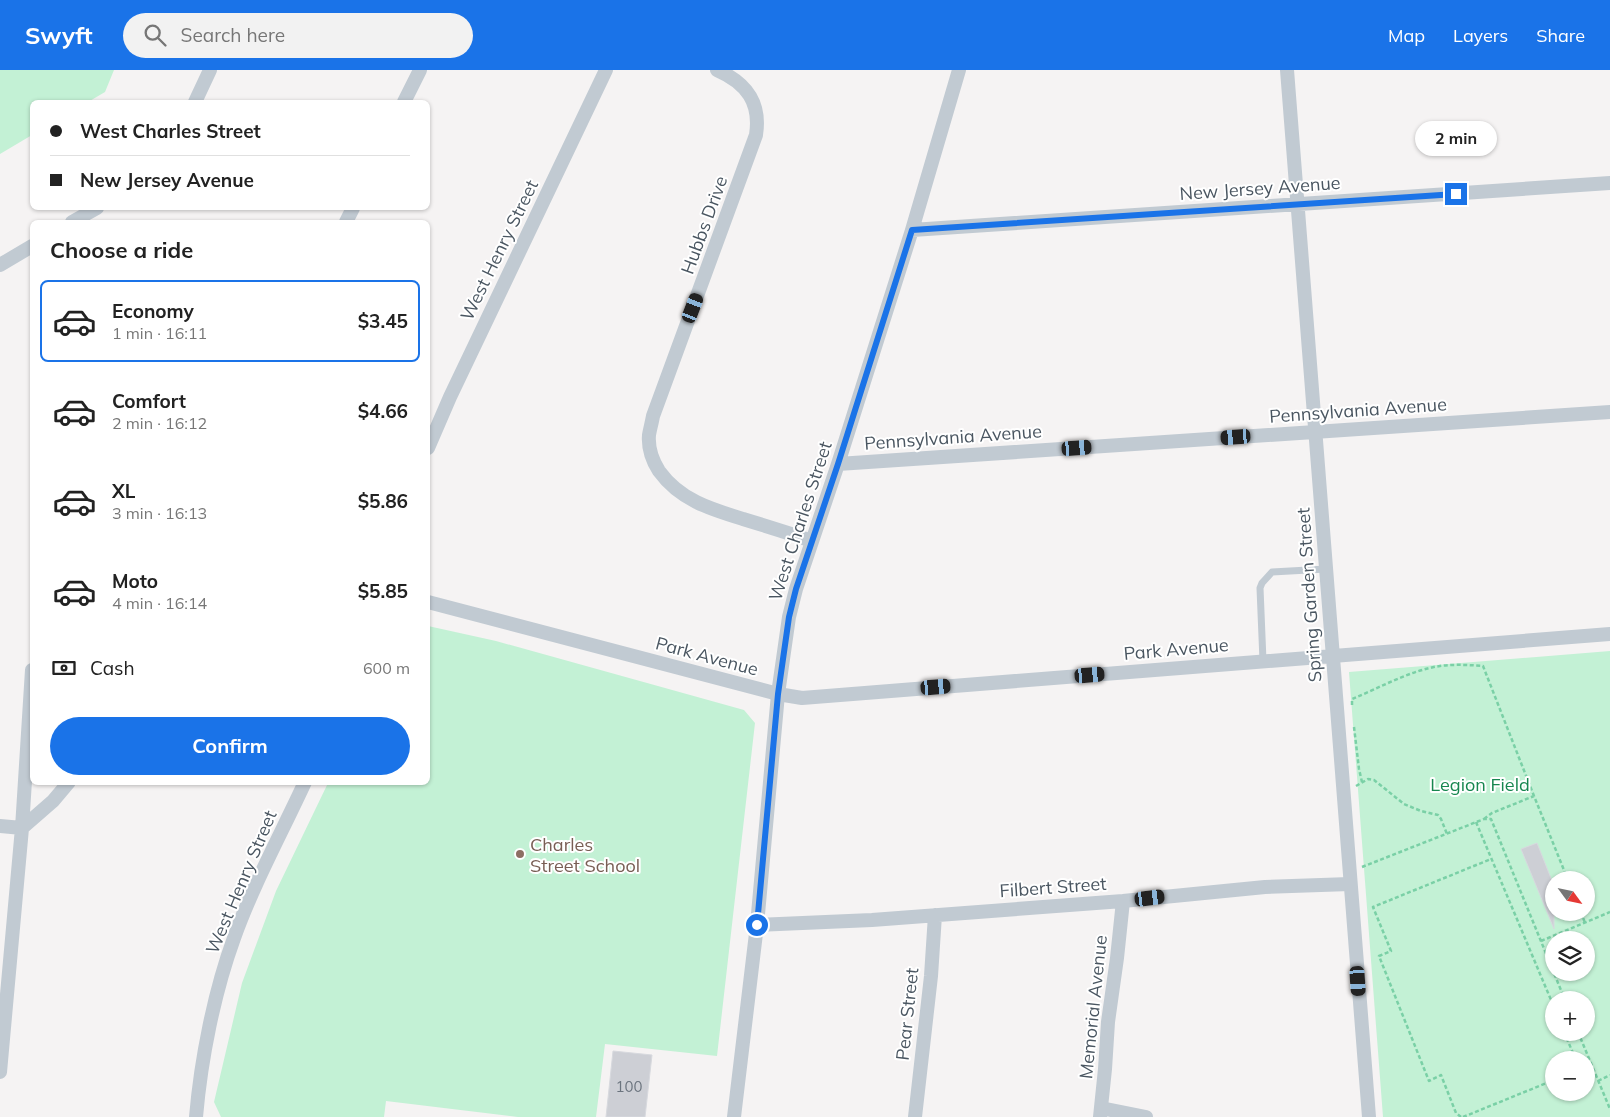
<!DOCTYPE html>
<meta charset="utf-8">
<style>
body{margin:0;font-family:Mulish,sans-serif;background:#f2f2f2;color:#222;height:100vh;display:flex;flex-direction:column;font-size:19px;white-space:nowrap}
*{box-sizing:border-box;margin:0}
p{font-size:16px;color:#767676}
.icon{flex:none;width:28px;height:28px;fill:none;stroke:currentColor;stroke-width:2;stroke-linecap:round;stroke-linejoin:round}
.map{position:relative;flex:1;overflow:hidden}
.sheet{position:absolute;left:30px;top:150px;width:400px;height:565px;display:flex;flex-direction:column;background:#fff;border-radius:8px;box-shadow:0 1px 4px #0004}
.sheet>*{flex:none}
.guide{position:absolute;left:30px;top:30px;width:400px;height:110px;border-radius:8px;box-shadow:0 1px 4px #0004;display:grid;align-content:center;height:110px;padding:0 20px;background:#fff}
.needle{width:32px;rotate:123deg}
.controls{position:absolute;left:1545px;top:801px;display:grid;gap:10px}
.controls a{display:grid;place-items:center;width:50px;height:50px;border-radius:50%;background:#fff;box-shadow:0 1px 4px #0004;font-size:25px}
.end{position:absolute;width:22px;height:22px;margin:-11px;border:6px solid #1a73e8;background:#fff;box-shadow:0 0 0 2px #fff}
.from{border-radius:50%}
.bubble{position:absolute;height:35px;border-radius:18px;background:#fff;box-shadow:0 1px 4px #0004;font-size:16px;font-weight:700;line-height:35px;text-align:center}
.car{position:absolute;width:15px;height:30px;margin:-15px -8px;border-radius:6px;box-shadow:0 0 4px 1px #0007;background:linear-gradient(#222 24%,#8ab4d8 0 40%,#222 0 76%,#8ab4d8 0 86%,#222 0)}
.guide b{display:flex;align-items:center;gap:18px;height:48px;font-size:19px}
.guide b+b{border-top:1px solid #e0e0e0}
.guide i{width:12px;height:12px;background:#222}
ul{padding:0;list-style:none}
li{display:flex;align-items:center;gap:15px;height:82px;margin:0 10px 8px;padding:0 10px;border:2px solid transparent;border-radius:8px}
li div{flex:1}
li b{display:block;font-size:19px}
li em{font-style:normal;font-weight:700}
li.current{border-color:#1a73e8}
li>.icon{width:45px;height:45px;stroke-width:1.5}
h2{padding:0 20px;font-size:22px;line-height:60px}
.pay{display:flex;align-items:center;gap:12px;height:55px;padding:0 20px;font-size:19px}
.pay p{margin-inline-start:auto}
.primary-button{display:flex;gap:10px;margin-top:auto;padding:10px 20px}
.primary-button a{flex:1;height:58px;border-radius:30px;background:#1a73e8;color:#fff;font-size:20px;font-weight:700;line-height:58px;text-align:center}
header{display:flex;align-items:center;gap:30px;box-sizing:border-box;height:70px;padding:0 25px;background:#1a73e8;color:#fff}
header strong{font-size:24px}
nav{display:flex;gap:28px;margin-inline-start:auto;font-size:18px}
.search{width:350px;height:45px;background:#f2f2f2;display:flex;align-items:center;gap:12px;box-sizing:border-box;padding:0 18px;border-radius:28px;color:#767676;font-size:19px}
.map>svg:first-child{display:block}
.green{fill:#c3f1d5;fill-rule:evenodd}
.building{fill:#cdcfd5;stroke:#d7d9de}
.lines{fill:none;stroke-linecap:round;stroke-linejoin:round}
.path{stroke:#7ad0a6;stroke-width:2.5;stroke-dasharray:4 2.5;stroke-linecap:butt}
.service{stroke:#c1cad2;stroke-width:7}
.minor{stroke:#c1cad2;stroke-width:14}
.route{stroke:#1a73e8;stroke-width:6}
.education-dot{fill:#8d6e63;stroke:#fff;stroke-width:2}
.labels{text-anchor:middle;dominant-baseline:central;stroke-width:4;stroke-linejoin:round;paint-order:stroke}
.number-label{font-size:15px;fill:#6b747e}
.street-label{font-size:18px;fill:#4a5661;stroke:#fff}
.park-label{font-size:18px;fill:#17864f;stroke:#fff}
.education-label{font-size:18px;fill:#785e54;stroke:#fff;text-anchor:start}
</style>
<header>
<strong>Swyft</strong>
<div class="search"><svg class="icon" aria-label="search" viewBox="0 0 24 24"><circle cx="10" cy="10" r="6"/><path d="M15 15l6 6"/></svg>Search here</div>
<nav><a>Map</a><a>Layers</a><a>Share</a></nav>
</header>
<div class="map">
<svg width="1610" height="1047" viewBox="0 0 1610 1047">
<rect width="100%" height="100%" fill="#f5f3f3"/>
<path class="green" d="M0,0H114L105,22L88,32H32V65L0,84Z
M428,556L496,571L744,640L755,653L717,986L605,974L596,1047H518L386,1031L384,1047H221L214,1032L242,913L276,821L328,713L428,712Z
M1610,581V1047H1383L1349,602ZM1554,810H1586V842H1554ZM1554,870H1586V902H1554ZM1554,930H1586V962H1554ZM1554,990H1586V1022H1554Z"/>
<path class="building" d="M1537,773L1554,816V859L1521,779Z
M613,981L652,985L645,1047H606Z"/>
<g class="lines">
<path class="path" d="M1352,635V629C1379,618 1411,600 1440,596C1455,594 1469,595 1483,596L1534,726
M1354,657L1359,699L1362,712
M1356,716L1368,709L1374,710L1404,734L1421,741L1438,745L1441,749L1447,764
M1484,749L1492,743L1534,726L1568,810
M1476,752L1554,937
M1362,797L1484,749H1491L1565,930
M1581,842L1585,853
M1541,871L1610,842
M1564,962L1576,990
M1578,962L1610,1039
M1598,1011L1610,1005
M1461,1047L1456,1043L1441,1005L1429,1011L1379,886L1391,881L1373,837L1491,789
M1463,1047L1554,1010"/>
<path class="service" d="M1263,591L1260,518L1262,513L1272,502L1326,499"/>
<path class="minor" d="M717,0C747,13 761,33 756,65L653,346C652,352 650,359 649,365C648,377 652,390 659,401C680,430 710,439 743,449C766,456 789,463 812,471
M1287,0L1369,1047
M195,32L210,0
M404,32L420,0
M72,152L97,138
M346,152L353,138
M912,160L1610,113
M0,195L32,176
M428,378L450,327L606,0
M838,394L1610,342
M428,532L778,624L802,628L1610,564
M0,756L22,758L53,731L69,712
M757,855L872,850L1123,831L1265,817L1350,814
M0,1002L22,758L32,600
M1101,1038L1146,1047
M196,1047C201,989 214,923 234,868C253,815 281,764 305,712
M734,1047L757,855L778,624L789,547L796,519L838,394L912,160L959,0
M915,1047L931,906L935,845
M1100,1047L1105,999L1108,952L1117,888L1123,831"/>
</g>
<g class="lines">
<path class="route" d="M757,855L778,624L789,547L796,519L838,394L912,160L1456,124"/>
</g>
<circle class="education-dot" cx="520" cy="784" r="5"/>
<g class="labels">
<g class="number-label">
<text x="629" y="1016">100</text>
</g>
<g class="street-label">
<text transform="translate(1260 118) rotate(-4)">New Jersey Avenue</text>
<text transform="translate(704 155) rotate(-70)">Hubbs Drive</text>
<text transform="translate(499 180) rotate(-64)">West Henry Street</text>
<text transform="translate(1358 340) rotate(-4)">Pennsylvania Avenue</text>
<text transform="translate(953 367) rotate(-4)">Pennsylvania Avenue</text>
<text transform="translate(800 451) rotate(-72)">West Charles Street</text>
<text transform="translate(1309 525) rotate(-94)">Spring Garden Street</text>
<text transform="translate(1176 579) rotate(-5)">Park Avenue</text>
<text transform="translate(707 586) rotate(15)">Park Avenue</text>
<text transform="translate(241 812) rotate(-67)">West Henry Street</text>
<text transform="translate(1053 817) rotate(-4)">Filbert Street</text>
<text transform="translate(1093 937) rotate(-84)">Memorial Avenue</text>
<text transform="translate(907 944) rotate(-84)">Pear Street</text>
</g>
<g class="park-label">
<text x="1480" y="714">Legion Field</text>
</g>
<g class="education-label">
<text x="530" y="774">Charles<tspan x="530" dy="21">Street School</tspan></text>
</g>
</g>
</svg>
<div class="controls">
<a><svg class="needle" viewBox="-14 -14 28 28"><path d="M0-13l5 13h-10z" fill="#e53935"/><path d="M0 13l5-13h-10z" fill="#767676"/></svg></a>
<a><svg class="icon" aria-label="layers" viewBox="0 0 24 24"><path d="M12 4l9 5-9 5-9-5zM3 14l9 5 9-5"/></svg></a>
<a>+</a>
<a>−</a>
</div>
<i class="end from" style="left:757px;top:855px"></i>
<i class="end" style="left:1456px;top:124px"></i>
<div class="bubble" style="left:1415px;top:51px;width:82px">2 min</div>
<i class="car" style="left:693px;top:238px;rotate:21deg"></i>
<i class="car" style="left:1236px;top:367px;rotate:266deg"></i>
<i class="car" style="left:1077px;top:378px;rotate:86deg"></i>
<i class="car" style="left:1090px;top:605px;rotate:85deg"></i>
<i class="car" style="left:936px;top:617px;rotate:85deg"></i>
<i class="car" style="left:1150px;top:828px;rotate:83deg"></i>
<i class="car" style="left:1358px;top:911px;rotate:176deg"></i>
<div class="guide">
<b><i class="from"></i>West Charles Street</b>
<b><i></i>New Jersey Avenue</b>
</div>
<section class="sheet">
<h2>Choose a ride</h2>
<ul>
<li class="current"><svg class="icon" aria-label="car" viewBox="0 0 24 24"><path d="M5 17H2v-5l4-1 3-4h7l3 4 3 1v5h-3M9 17h6M6 11h13"/><circle cx="7" cy="17" r="2"/><circle cx="17" cy="17" r="2"/></svg><div><b>Economy</b><p>1 min · 16:11</p></div><em>$3.45</em></li>
<li><svg class="icon" aria-label="car" viewBox="0 0 24 24"><path d="M5 17H2v-5l4-1 3-4h7l3 4 3 1v5h-3M9 17h6M6 11h13"/><circle cx="7" cy="17" r="2"/><circle cx="17" cy="17" r="2"/></svg><div><b>Comfort</b><p>2 min · 16:12</p></div><em>$4.66</em></li>
<li><svg class="icon" aria-label="car" viewBox="0 0 24 24"><path d="M5 17H2v-5l4-1 3-4h7l3 4 3 1v5h-3M9 17h6M6 11h13"/><circle cx="7" cy="17" r="2"/><circle cx="17" cy="17" r="2"/></svg><div><b>XL</b><p>3 min · 16:13</p></div><em>$5.86</em></li>
<li><svg class="icon" aria-label="car" viewBox="0 0 24 24"><path d="M5 17H2v-5l4-1 3-4h7l3 4 3 1v5h-3M9 17h6M6 11h13"/><circle cx="7" cy="17" r="2"/><circle cx="17" cy="17" r="2"/></svg><div><b>Moto</b><p>4 min · 16:14</p></div><em>$5.85</em></li>
</ul>
<div class="pay"><svg class="icon" aria-label="cash" viewBox="0 0 24 24"><path d="M3 7h18v10H3z"/><circle cx="12" cy="12" r="2"/></svg>Cash<p>600 m</p></div>
<div class="primary-button"><a>Confirm</a></div>
</section>
</div>
